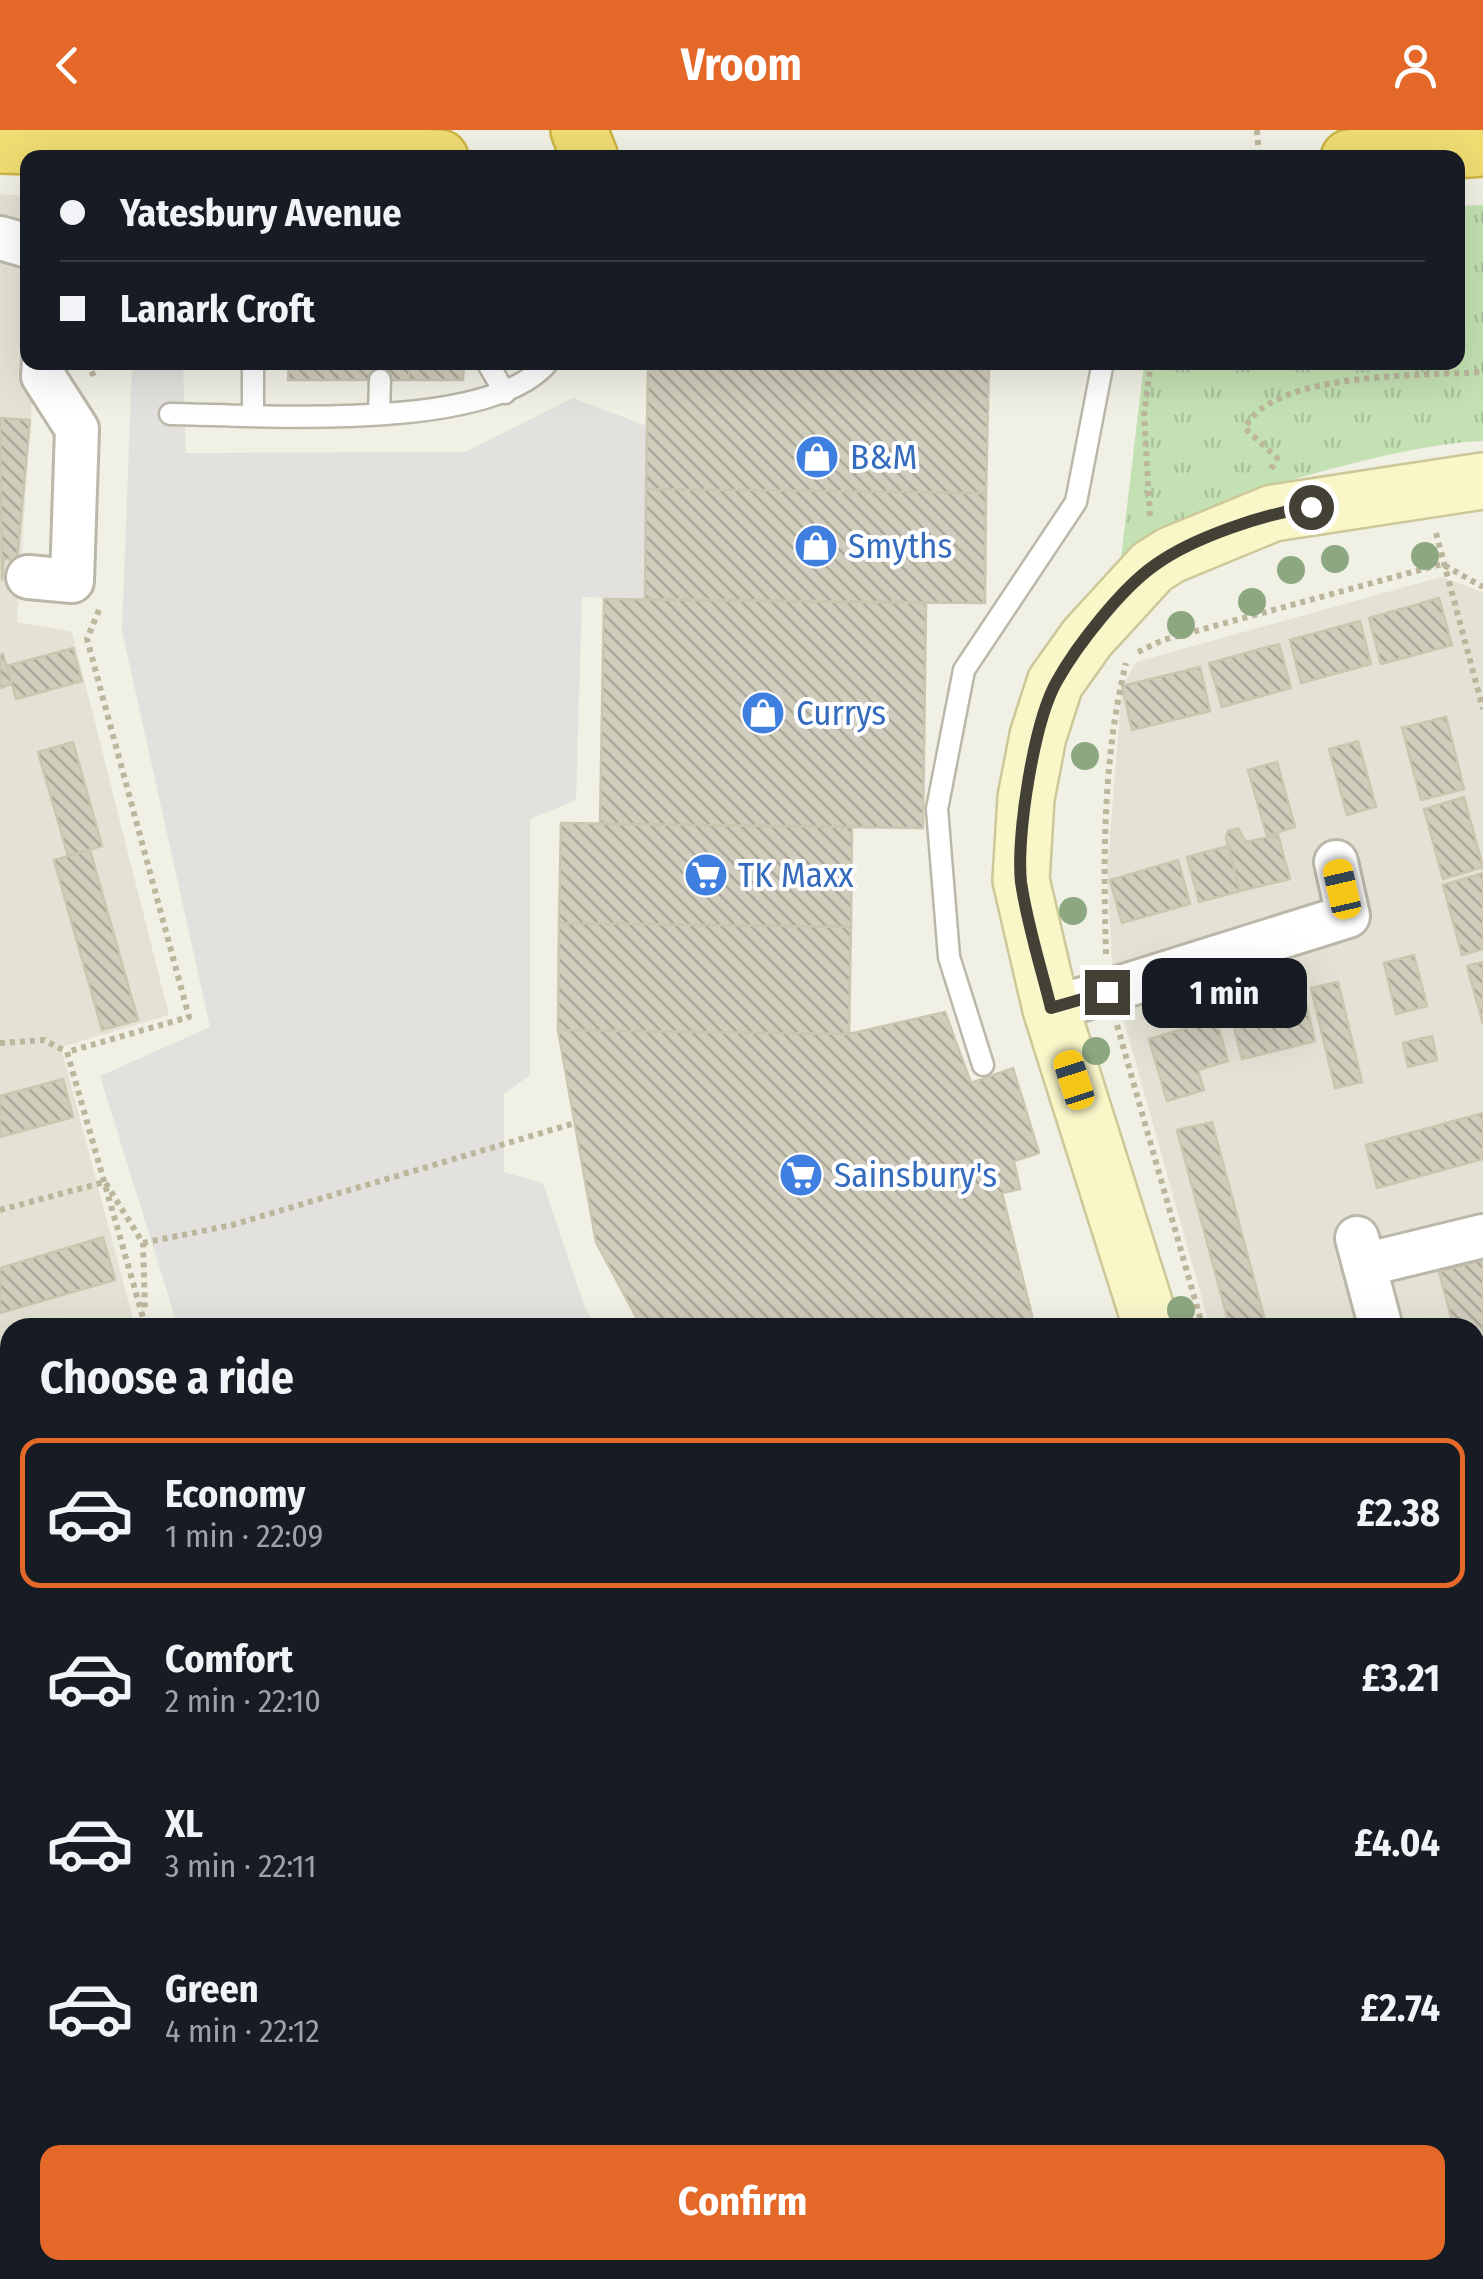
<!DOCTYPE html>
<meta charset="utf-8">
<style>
body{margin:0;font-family:"Fira Sans Condensed",sans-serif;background:#20242c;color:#f1f3f6;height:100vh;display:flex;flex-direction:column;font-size:38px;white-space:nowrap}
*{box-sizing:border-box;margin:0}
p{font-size:32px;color:#9ea1a6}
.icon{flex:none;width:55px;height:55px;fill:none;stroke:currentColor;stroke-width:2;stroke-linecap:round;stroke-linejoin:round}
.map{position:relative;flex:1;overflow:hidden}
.drawer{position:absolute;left:0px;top:1188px;width:1485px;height:962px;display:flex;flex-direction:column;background:#171b24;border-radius:30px 30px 0 0;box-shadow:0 10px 40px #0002}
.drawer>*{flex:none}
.top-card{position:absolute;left:20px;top:20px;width:1445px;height:220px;border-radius:20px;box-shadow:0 10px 40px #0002;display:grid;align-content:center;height:220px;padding:0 40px;background:#171b24}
.end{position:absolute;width:45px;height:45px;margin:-22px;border:12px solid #434036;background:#fff;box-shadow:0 0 0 5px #fff}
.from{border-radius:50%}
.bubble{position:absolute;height:70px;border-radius:20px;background:#171b24;box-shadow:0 10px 40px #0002;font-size:32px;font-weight:700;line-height:70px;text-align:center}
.car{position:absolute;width:30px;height:60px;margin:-30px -15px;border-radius:12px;box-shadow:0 0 8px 2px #0007;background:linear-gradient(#f5c518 24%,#345 0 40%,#f5c518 0 76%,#345 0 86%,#f5c518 0)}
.top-card b{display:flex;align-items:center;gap:35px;height:95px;font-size:38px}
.top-card b+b{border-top:2px solid #363941}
.top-card i{width:25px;height:25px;background:#f1f3f6}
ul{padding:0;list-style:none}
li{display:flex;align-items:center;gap:30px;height:150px;margin:0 20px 15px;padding:0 20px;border:5px solid transparent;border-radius:20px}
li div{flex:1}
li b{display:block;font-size:38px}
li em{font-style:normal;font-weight:700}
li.selected{border-color:#e46929}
li>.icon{width:90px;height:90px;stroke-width:1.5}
h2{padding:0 40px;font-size:45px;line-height:120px}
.button{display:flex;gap:20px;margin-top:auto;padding:20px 40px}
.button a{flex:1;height:115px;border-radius:20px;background:#e46929;color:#fff;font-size:40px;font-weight:700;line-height:115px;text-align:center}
header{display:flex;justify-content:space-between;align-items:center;height:130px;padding:0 40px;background:#e46929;color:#fff;font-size:45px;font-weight:700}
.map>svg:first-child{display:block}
.residential{fill:#e4e2d4}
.education{fill:#e9e6d1}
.grass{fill:url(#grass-tufts)}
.parking{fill:#e2e1dd}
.building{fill:url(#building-back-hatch);stroke:#cbc6b0;stroke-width:2.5}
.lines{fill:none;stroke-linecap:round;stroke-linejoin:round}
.lane-casing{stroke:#bbb8a9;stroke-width:25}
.street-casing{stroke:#bbb8a9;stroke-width:48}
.secondary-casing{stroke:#ccc899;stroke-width:60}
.highway-casing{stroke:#cdb443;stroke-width:60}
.path{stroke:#bbb69c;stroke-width:6;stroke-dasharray:5 5;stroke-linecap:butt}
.lane{stroke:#fff;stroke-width:20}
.street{stroke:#fff;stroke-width:42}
.secondary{stroke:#f9f6c8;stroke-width:55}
.highway{stroke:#efdd72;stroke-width:55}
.tree{fill:#8da881}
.route{stroke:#434036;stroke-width:12}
.labels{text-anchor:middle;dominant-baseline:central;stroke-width:8;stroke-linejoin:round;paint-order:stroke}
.shop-label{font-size:35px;fill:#366cbe;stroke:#fff;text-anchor:start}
</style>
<header><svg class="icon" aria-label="back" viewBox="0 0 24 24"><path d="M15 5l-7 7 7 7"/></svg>Vroom<svg class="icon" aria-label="person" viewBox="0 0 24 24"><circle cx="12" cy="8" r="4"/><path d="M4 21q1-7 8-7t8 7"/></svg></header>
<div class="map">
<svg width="1483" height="2149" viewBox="0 0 1483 2149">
<defs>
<pattern id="grass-tufts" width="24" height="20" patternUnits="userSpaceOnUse" patternTransform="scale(2.5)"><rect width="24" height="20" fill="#c3e1b2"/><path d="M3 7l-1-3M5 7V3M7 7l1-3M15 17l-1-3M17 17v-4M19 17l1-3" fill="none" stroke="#a9c29a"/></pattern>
<pattern id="building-back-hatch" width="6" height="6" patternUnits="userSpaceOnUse" patternTransform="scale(2.5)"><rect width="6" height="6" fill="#d1cdbc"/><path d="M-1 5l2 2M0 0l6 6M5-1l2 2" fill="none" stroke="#aba89a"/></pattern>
</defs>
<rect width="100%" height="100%" fill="#f1f0e5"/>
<path class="residential" d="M0,64L27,66L28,232L32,268L17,492L72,502L169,885L61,917L135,1197L10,1198V1234L0,1236Z
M1441,447L1483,462V1768H1475V1198L1210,1197L1113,852L1107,741L1122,556L1136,532Z
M10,2025V2140H435L442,2149H0V2037Z
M924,2140H1358L1360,2149H927Z"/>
<path class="education" d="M1475,1768H1483V1978L1475,1980Z"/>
<path class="grass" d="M1483,75V311C1419,312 1264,353 1205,382C1175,396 1148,419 1120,436L1144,233L1458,232V76Z"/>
<path class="parking" d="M132,233H183L186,323L465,322L573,268L647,296L645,469L582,467L576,670L530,689V945L504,964V1042L543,1053L585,1178L596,1197H178L100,946L210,897L122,501Z"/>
<path class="building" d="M289,232H409V250H288Z
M409,232H464L463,250H409Z
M648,232H989L986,363L646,359Z
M0,288L30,290L17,430L4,429L2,451Z
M646,359L986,363L985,473L645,469Z
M1439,468L1452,515L1381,534L1369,488Z
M604,469L926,473L923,698L600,694Z
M1360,491L1371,534L1301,553L1290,510Z
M1279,514L1291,558L1222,577L1209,533Z
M73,518L82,551L16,569L7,536Z
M3,524L12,554L0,558V525Z
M1200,537L1210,581L1132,600L1122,556Z
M1446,587L1464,659L1421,670L1402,598Z
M1358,611L1376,677L1347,685L1329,619Z
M73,612L102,716L68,726L38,622Z
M1277,632L1295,697L1267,706L1248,640Z
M1464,667L1483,737L1443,749L1424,679Z
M561,693L852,697L851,797L559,793Z
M1238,698L1246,712L1278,705L1290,749L1240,761L1226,707L1228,701Z
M1228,716L1240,761L1199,772L1187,727Z
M90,720L138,890L102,900L54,730Z
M1178,730L1190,774L1122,793L1110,750Z
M1483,743V819L1462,825L1443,755Z
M559,793L851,797L849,904L558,900Z
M1414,825L1427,876L1396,884L1384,833Z
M1483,832V894L1467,836Z
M1338,852L1362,952L1335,958L1311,858Z
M1304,865L1315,911L1242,929L1230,882Z
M945,882L971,953L1013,938L1039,1023L1014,1031L1020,1059L1002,1063L1035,1198H642L596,1112L558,900L849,904Z
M1216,889L1228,931L1198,940L1204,960L1167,971L1149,909Z
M1432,906L1437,930L1408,937L1403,913Z
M63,949L73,987L0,1007V966Z
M1483,983V1029L1377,1058L1366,1015Z
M1212,992L1267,1198H1230L1177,1000Z
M103,1107L115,1150L0,1183V1138Z
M1481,1130L1483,1136V1299L1475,1270V1198H1454L1439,1142Z
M1483,1414V1458L1480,1459L1475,1417Z
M1483,1685V1723L1475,1726V1687Z
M10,2078V2128L5,2130L0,2096Z
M53,2140L55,2149L18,2146L43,2140Z
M340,2140H375L378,2149H342Z
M952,2140H1000L1002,2149H955Z
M1237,2140H1288L1290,2149H1239Z"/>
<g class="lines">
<defs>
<path id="lane" d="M487,232L505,263
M379,282L380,250
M170,284C259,285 490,303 548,232
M253,285V232
M983,935L949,827L937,679L964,540L1076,372L1103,232"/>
<path id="street" d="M0,108L28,116
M28,447L72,451L77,299L43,246L44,232
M1051,879L1348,786L1336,732
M1357,1108L1381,1198
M1364,1135L1483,1106
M0,1317L10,1314
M1475,1365L1483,1362
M0,1375L10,1422
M0,1519L10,1506
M1475,1526L1483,1551
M1475,2010L1483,2012
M0,2011L10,1992
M911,2140L913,2149"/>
<path id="secondary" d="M1152,1198L1051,879L1021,750L1026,668L1038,606L1055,553L1087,508L1152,437L1171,425L1273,383L1483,351
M0,1836L10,1834
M0,1940L10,1937
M496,2140L501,2149
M565,2140L567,2149
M1399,2140L1401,2149"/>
<path id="highway" d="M579,0L590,28
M0,15L440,28
M1349,28L1483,18"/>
</defs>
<use href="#lane" class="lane-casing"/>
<use href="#street" class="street-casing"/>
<use href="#secondary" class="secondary-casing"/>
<use href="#highway" class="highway-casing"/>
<path class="path" d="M1257,0L1259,28
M88,232L95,250
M1271,339L1277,328L1245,298C1272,241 1426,246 1483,242
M1150,386L1144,285L1151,232
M1436,403L1483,579
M99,480L87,509L189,887L67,922L146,1198
M1138,522L1163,510L1442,434L1483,457
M1106,824C1103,728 1103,627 1126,533
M1117,895L1203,1198
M0,913L44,910L67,922
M0,1080L105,1052L143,1113L145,1181
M143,1113L232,1095L575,993
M1475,1760H1483
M620,2140L623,2149
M1469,2140L1472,2149"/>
<use href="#lane" class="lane"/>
<use href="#street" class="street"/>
<use href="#secondary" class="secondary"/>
<use href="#highway" class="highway"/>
</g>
<g class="tree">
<circle cx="1425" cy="426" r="14"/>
<circle cx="1335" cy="429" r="14"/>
<circle cx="1291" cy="440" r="14"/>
<circle cx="1252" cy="472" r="14"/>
<circle cx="1181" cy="495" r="14"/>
<circle cx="1085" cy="626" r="14"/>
<circle cx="1073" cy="781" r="14"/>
<circle cx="1096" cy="921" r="14"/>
<circle cx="1181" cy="1180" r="14"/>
</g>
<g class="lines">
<path class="route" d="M1107,862L1051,878C1041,837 1027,794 1021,752C1016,706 1034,591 1057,551C1077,515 1122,458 1155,435C1194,407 1264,384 1311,377"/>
</g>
<defs>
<symbol id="shop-disc" viewBox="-11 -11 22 22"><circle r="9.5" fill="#3f7fe0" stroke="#fff"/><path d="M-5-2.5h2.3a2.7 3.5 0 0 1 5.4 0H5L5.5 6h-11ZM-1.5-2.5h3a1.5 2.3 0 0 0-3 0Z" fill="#fff"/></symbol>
<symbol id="supermarket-disc" viewBox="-11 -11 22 22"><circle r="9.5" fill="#3f7fe0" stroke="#fff"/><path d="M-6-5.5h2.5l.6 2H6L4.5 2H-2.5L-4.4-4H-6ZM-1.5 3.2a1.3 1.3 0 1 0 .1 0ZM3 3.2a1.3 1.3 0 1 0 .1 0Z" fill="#fff"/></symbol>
</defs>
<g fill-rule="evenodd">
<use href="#shop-disc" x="792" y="302" width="50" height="50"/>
<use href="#shop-disc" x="791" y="391" width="50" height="50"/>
<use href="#shop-disc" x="738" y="558" width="50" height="50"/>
<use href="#supermarket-disc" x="681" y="720" width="50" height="50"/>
<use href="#supermarket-disc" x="776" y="1020" width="50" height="50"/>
</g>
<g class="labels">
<g class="shop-label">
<text x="850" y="327">B&amp;M</text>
<text x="848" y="416">Smyths</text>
<text x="796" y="583">Currys</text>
<text x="738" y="745">TK Maxx</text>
<text x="834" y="1045">Sainsbury's</text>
</g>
</g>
</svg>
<i class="end from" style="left:1311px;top:377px"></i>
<i class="end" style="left:1107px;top:862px"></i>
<div class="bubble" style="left:1142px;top:828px;width:165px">1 min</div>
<i class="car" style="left:1342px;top:759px;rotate:347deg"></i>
<i class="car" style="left:1074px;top:950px;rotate:342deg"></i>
<div class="top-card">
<b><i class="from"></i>Yatesbury Avenue</b>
<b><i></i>Lanark Croft</b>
</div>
<section class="drawer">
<h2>Choose a ride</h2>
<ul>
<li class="selected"><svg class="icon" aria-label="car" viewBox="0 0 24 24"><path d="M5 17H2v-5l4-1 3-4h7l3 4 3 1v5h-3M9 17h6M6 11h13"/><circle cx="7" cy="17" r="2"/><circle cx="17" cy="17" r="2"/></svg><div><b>Economy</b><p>1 min · 22:09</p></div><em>£2.38</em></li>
<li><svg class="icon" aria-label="car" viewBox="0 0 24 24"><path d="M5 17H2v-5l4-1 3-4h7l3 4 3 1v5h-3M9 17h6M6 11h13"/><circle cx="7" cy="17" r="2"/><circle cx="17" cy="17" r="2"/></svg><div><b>Comfort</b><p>2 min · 22:10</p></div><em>£3.21</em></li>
<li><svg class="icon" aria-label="car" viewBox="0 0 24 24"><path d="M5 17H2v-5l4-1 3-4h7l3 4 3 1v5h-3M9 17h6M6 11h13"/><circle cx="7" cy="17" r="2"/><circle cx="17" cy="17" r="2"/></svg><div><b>XL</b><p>3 min · 22:11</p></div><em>£4.04</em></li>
<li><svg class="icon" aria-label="car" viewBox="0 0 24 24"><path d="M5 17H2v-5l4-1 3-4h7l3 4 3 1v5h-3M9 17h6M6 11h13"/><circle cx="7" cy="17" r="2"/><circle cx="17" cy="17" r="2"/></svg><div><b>Green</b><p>4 min · 22:12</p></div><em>£2.74</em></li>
</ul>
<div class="button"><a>Confirm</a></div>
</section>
</div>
